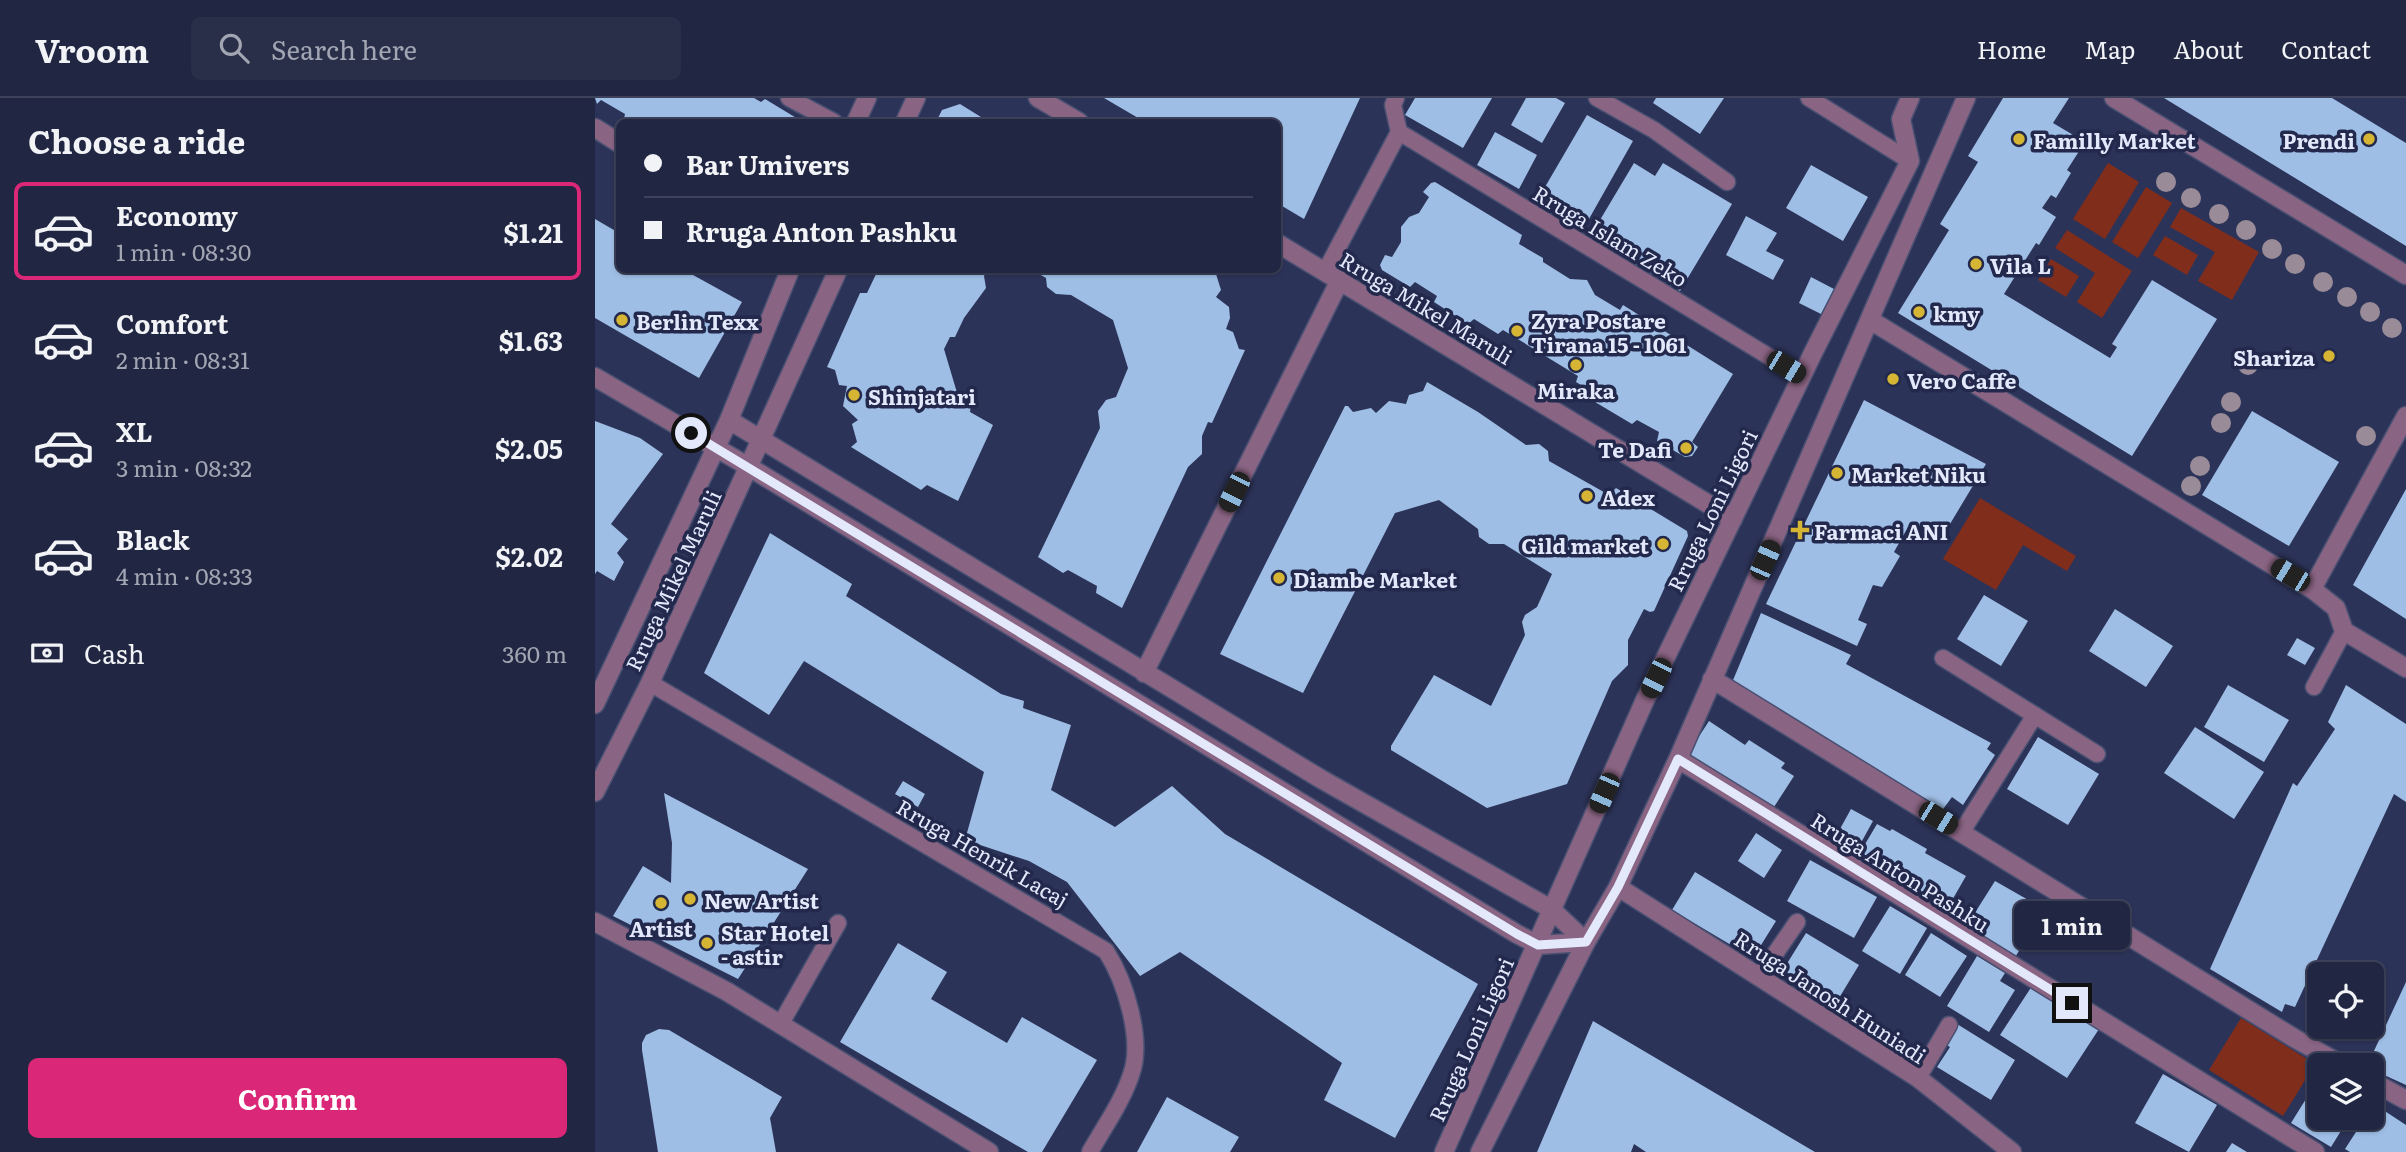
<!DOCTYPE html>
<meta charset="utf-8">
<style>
body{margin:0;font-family:Literata,serif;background:#292e49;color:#f1f3f6;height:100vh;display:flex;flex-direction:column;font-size:26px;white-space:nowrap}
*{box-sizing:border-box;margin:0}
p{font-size:23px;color:#a2a5b2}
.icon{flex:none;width:38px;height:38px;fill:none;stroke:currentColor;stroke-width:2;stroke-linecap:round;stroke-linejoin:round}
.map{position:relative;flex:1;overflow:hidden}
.drawer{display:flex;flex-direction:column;background:#212642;width:595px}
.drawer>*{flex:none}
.hud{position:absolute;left:21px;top:21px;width:665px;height:154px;border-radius:10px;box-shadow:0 2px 5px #0004,0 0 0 2px #3e435b;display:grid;align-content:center;height:154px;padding:0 28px;background:#212642}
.controls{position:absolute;left:1712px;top:864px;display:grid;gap:14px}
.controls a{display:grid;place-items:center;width:77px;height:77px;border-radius:10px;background:#212642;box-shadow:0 2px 5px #0004,0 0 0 2px #3e435b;font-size:35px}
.end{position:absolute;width:32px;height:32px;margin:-16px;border:9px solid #e3e8fb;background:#111;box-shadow:0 0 0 4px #111}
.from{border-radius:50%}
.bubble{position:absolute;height:49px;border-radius:10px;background:#212642;box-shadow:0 2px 5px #0004,0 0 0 2px #3e435b;font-size:23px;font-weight:700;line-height:49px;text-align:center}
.car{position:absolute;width:21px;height:42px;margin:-21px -10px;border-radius:9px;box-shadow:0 0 5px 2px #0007;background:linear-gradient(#222 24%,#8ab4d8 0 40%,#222 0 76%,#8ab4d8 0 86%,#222 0)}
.hud b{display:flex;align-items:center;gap:24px;height:66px;font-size:26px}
.hud b+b{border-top:2px solid #3e435b}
.hud i{width:18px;height:18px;background:#f1f3f6}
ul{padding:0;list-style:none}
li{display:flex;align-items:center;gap:21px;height:98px;margin:0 14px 10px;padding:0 14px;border:4px solid transparent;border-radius:10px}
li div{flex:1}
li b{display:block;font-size:26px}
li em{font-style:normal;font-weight:700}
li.current{border-color:#db2777}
li>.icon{width:63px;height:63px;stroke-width:1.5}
h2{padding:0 28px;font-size:32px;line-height:84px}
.pay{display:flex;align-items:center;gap:18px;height:77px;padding:0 28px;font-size:26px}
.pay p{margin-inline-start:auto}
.action{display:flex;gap:14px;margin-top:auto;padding:14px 28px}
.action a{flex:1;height:80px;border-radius:10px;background:#db2777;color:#fff;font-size:28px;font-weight:700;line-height:80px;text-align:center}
header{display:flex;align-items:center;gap:42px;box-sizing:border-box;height:98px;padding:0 35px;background:#212642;border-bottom:2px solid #3e435b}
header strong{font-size:33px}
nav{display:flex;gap:38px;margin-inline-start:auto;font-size:24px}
.search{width:490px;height:63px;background:#292e49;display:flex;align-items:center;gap:18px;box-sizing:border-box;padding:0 24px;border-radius:10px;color:#a2a5b2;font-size:26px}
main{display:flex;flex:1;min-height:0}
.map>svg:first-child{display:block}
.green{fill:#802d1c}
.building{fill:#9fbee5}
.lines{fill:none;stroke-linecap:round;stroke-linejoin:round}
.service-casing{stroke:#495072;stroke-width:19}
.pedestrian-casing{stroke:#495072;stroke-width:21}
.minor-casing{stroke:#495072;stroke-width:21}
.service{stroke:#8a6483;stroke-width:16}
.pedestrian{stroke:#8a6483;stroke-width:18}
.minor{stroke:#8a6483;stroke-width:18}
.tree{fill:#998c98}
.route{stroke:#e3e8fb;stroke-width:9}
.poi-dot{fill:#d6b534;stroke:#22294c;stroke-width:2.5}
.labels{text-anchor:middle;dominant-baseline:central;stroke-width:7;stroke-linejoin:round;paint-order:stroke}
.poi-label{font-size:21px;font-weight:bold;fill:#e3e8fb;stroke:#22294c;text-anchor:start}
.street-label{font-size:21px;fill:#e3e8fb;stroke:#22294c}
</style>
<header>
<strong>Vroom</strong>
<div class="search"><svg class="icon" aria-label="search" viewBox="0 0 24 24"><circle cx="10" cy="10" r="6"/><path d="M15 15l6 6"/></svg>Search here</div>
<nav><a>Home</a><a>Map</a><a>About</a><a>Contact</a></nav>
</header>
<main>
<section class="drawer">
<h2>Choose a ride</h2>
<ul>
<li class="current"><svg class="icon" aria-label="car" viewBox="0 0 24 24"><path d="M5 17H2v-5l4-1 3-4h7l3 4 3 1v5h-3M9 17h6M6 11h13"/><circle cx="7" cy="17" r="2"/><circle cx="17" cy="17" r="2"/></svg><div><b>Economy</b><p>1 min · 08:30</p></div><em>$1.21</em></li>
<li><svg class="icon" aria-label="car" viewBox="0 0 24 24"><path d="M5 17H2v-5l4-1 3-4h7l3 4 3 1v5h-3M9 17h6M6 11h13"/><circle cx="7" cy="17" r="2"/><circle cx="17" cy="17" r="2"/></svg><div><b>Comfort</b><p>2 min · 08:31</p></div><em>$1.63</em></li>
<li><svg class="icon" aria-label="car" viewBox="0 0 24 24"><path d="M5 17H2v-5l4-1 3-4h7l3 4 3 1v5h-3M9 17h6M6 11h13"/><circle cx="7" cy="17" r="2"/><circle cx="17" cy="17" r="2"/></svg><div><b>XL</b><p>3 min · 08:32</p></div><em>$2.05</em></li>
<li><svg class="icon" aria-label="car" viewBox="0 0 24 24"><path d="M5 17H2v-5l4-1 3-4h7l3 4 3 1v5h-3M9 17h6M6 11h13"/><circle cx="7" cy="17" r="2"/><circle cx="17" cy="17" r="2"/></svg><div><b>Black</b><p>4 min · 08:33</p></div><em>$2.02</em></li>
</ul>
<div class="pay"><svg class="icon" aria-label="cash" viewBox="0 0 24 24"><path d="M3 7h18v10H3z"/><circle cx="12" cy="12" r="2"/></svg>Cash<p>360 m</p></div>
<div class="action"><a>Confirm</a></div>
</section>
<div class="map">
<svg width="1811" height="1054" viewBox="0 0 1811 1054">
<rect width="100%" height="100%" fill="#2c3358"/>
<path class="green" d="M1513,65L1544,84L1510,141L1478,121Z
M1551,89L1577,105L1543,160L1517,144Z
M1586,110L1664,154L1637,202L1603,183L1620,154L1575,129Z
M1472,132L1537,173L1507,220L1482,204L1500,175L1460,150Z
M1570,138L1603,157L1592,177L1558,157Z
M1456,161L1484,178L1471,199L1443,182Z
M1385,400L1481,458L1472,473L1428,447L1401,492L1348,461Z
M1646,920L1720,966L1688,1018L1614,972Z"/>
<path class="building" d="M0,0H159L166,4L170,1L208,24H35L29,21L30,16L6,2L2,6Z
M509,0H765L709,121L682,105V24H550Z
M820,0H897L868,50L810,17Z
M931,0H961L970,5L947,45L916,27Z
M1061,0H1129L1105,36L1058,5Z
M1408,0H1474L1458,25L1490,44L1472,72L1476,75L1461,100L1456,97L1447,110L1461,119L1444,147L1441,145L1409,196L1515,260L1522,249L1517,246L1557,182L1622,221L1537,358L1303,215L1354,132L1345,126L1383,64L1373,58Z
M1569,0H1737L1811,45V148Z
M365,6L394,24H341L347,12Z
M992,17L1038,43L990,128L943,101Z
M900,34L942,57L924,91L882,67Z
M1039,65L1060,78L1068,65L1137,106L1085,193L1041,167L1048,155L1002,127Z
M1216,67L1273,99L1248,143L1191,110Z
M840,84L927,137L924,146L948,160V164L975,181L992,182L1000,197L1025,212L1028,207L1138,276L1097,344L1103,349L1097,358L1090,359L1062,343L1064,334L1042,322L1037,326L1000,304L1003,297L981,284L983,278L908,232L903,236L879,221L873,226L839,204L842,198L820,184L815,189L787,172L785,167L790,157L797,159L806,144V129L814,119L824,115L834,99L828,94L836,85Z
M1151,118L1182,135L1171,153L1189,162L1178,182L1131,157Z
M0,121L24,135V172H89L147,204L104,280L0,220Z
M283,172H392L389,178L391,190L369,220L360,239H355L349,251L363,298L376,306L375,314L398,327L363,403L332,387L326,392L256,349L262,344L257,326L263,322L248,308L252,288L244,287L240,272L232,269L265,195H272Z
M437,172H626L621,176L626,192L621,199L634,209L635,220L631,231L638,234L644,251L650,252L617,325L613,324L607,338V356L593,369L527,510L501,495L502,488L473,472L468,475L443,459L505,330L503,313L511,302L521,299L533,270L518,222L476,197L461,196L452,189L451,180Z
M1216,179L1239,191L1226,216L1204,205Z
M832,284L883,314L931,347L944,346L953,353L954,363L1014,397L1021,390L1092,433L1093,438L1059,513L1055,514L1049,511L1033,542V567L1017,583L972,686L892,710L796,652V648L839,577L896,608L930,537L927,524L930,517L942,509L957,476L909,446H894L884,439L883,431L844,402L800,415L708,595L625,556L750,308H753L758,314L776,310L781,315L794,303L811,306L814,297L828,293Z
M1269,302L1391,366L1346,441L1324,429L1321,434L1313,429L1299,454L1305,458L1287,489L1278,487L1263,522L1272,526L1262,548L1171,506Z
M1657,313L1744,364L1694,448L1607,397Z
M0,323L45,340L68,356L16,426L33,441L22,455L29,464L19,483L2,473L0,476Z
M1811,391V521L1758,487Z
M175,435L257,486L251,498L406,596L429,603L428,610L476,627L456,692L520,729L577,688L630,736L883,886L800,1040L729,1002L747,965L585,854L545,878L472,784L434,763L370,742L389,674L209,563L174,617L109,575Z
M1389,497L1433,523L1406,568L1362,541Z
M1520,511L1578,548L1551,589L1494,553Z
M1166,515L1256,557L1251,566L1396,645L1392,651L1400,657L1368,707L1357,699L1346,714L1136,587Z
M1702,540L1720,550L1710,567L1692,557Z
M1633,587L1694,622L1669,664L1609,629Z
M1751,587L1811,626V704L1799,696L1700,909L1690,906L1687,914L1615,871L1698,685L1702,688L1740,631L1733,624Z
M1114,623L1150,647L1154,642L1190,665L1186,670L1199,678L1177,712L1092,657Z
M1600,629L1669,674L1639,721L1569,675Z
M1443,639L1504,676L1473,727L1412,691Z
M308,683L330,696L323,709L300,696Z
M69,695L213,771L143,881L18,818L48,768L76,785L77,745Z
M1256,711L1278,723L1262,752L1240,740Z
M1282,726L1295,733L1297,731L1332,751L1330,755L1371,778L1352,811L1312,787L1308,793L1275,774L1279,767L1263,758Z
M1161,735L1187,752L1169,780L1143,763Z
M1215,762L1282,799L1259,840L1192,803Z
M1100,774L1181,823L1158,860L1077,812Z
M1400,783L1444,808L1436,822L1441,825L1419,861L1369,832Z
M1295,808L1332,830L1305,876L1267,853Z
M1211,835L1264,867L1241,905L1188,872Z
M1336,835L1372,858L1345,899L1310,877Z
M303,845L352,874L336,901L412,945L427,919L502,962L447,1054H433L245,944Z
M1382,858L1410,875L1405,883L1420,892L1394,934L1352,908Z
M1811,884V987L1776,971V968H1772Z
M1437,888L1504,931L1472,980L1405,937Z
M998,923L1220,1054H1051L1039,1046L1036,1054H942Z
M1362,926L1420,962L1396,1002L1342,969L1355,949L1350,946Z
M64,931L74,932L187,999L175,1020L181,1054H63L47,952V945L51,937Z
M1568,976L1622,1007L1594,1054L1540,1025Z
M1724,980V1020H1754L1736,1049L1696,1025Z
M572,999L644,1039L635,1054H542Z
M1779,1006L1811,1027V1054H1755L1750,1051L1770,1020H1776V1011Z
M1637,1045L1652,1054H1631Z"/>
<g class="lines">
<defs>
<path id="service" d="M194,0L239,24
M1002,0L1059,32L1132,84
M1214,0L1315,63
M804,34L1206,278
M730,174L804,34L798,7L801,0
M1348,560L1502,656
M55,585L511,853C530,883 549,942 536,977C527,1004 509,1029 495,1054
M1719,589L1749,533
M1366,735L1440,617
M1164,879L1202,824
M185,927L243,825
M1323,980L1354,927"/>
<path id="pedestrian" d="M1519,0L1811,177"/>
<path id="minor" d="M443,0L484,24
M261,24L272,0
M310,24L321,0
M0,30L24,45
M682,145L1138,421
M1275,222L1717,491L1741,510L1749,533L1811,570
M0,279L154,369L922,836L943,847L991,844
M134,322L726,681L956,811L991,844
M1717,491L1811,318
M549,575L745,182
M1117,581L1699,940L1749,968
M0,606L134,322L195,172
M1083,661L1720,1054
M0,694L55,585L243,172
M1023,789L1323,980L1417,1054
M0,824L131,893L394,1054
M1776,983L1811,1002
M849,1054L1050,602L1218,255L1315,63L1306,21L1315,0
M885,1054L991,844L1023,789L1083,661L1371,0"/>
</defs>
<use href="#service" class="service-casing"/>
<use href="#pedestrian" class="pedestrian-casing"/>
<use href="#minor" class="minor-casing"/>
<use href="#service" class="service"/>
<use href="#pedestrian" class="pedestrian"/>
<use href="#minor" class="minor"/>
</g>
<g class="tree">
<circle cx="1571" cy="84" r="10"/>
<circle cx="1596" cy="100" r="10"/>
<circle cx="1624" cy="116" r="10"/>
<circle cx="1651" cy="132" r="10"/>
<circle cx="1677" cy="151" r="10"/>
<circle cx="1700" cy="166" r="10"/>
<circle cx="1728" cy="184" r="10"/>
<circle cx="1752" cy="199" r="10"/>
<circle cx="1775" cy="214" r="10"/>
<circle cx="1797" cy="230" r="10"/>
<circle cx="1653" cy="267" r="10"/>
<circle cx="1636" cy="304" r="10"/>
<circle cx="1626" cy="325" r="10"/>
<circle cx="1771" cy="338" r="10"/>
<circle cx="1605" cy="368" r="10"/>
<circle cx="1596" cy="388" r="10"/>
</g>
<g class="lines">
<path class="route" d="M96,335L922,836L943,847L991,844L1023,789L1083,661L1477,905"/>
</g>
<g class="poi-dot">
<circle cx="1424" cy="41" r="7"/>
<circle cx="1774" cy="41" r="7"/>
<circle cx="1381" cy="166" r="7"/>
<circle cx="1324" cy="214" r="7"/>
<circle cx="27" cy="222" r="7"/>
<circle cx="922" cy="233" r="7"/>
<circle cx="1734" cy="258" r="7"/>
<circle cx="981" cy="267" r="7"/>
<circle cx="1298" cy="281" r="7"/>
<circle cx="259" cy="297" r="7"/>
<circle cx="1091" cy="350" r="7"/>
<circle cx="1242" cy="375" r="7"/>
<circle cx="992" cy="398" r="7"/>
<path d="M1201.5 421.5h7v7h7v7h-7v7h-7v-7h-7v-7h7z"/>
<circle cx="1068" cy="446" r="7"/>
<circle cx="684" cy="480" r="7"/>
<circle cx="95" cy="801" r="7"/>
<circle cx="66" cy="805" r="7"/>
<circle cx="112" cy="845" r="7"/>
</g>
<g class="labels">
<g class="poi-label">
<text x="1438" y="41">Familly Market</text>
<text x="1760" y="41" text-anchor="end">Prendi</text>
<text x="1395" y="166">Vila L</text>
<text x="1338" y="214">kmy</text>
<text x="936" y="221">Zyra Postare<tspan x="936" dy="24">Tirana 15 - 1061</tspan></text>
<text x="41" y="222">Berlin Texx</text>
<text x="1720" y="258" text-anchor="end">Shariza</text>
<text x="1312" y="281">Vero Caffe</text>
<text x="981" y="291" text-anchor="middle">Miraka</text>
<text x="273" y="297">Shinjatari</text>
<text x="1077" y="350" text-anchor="end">Te Dafi</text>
<text x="1256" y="375">Market Niku</text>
<text x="1006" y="398">Adex</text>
<text x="1219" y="432">Farmaci ANI</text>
<text x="1054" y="446" text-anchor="end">Gild market</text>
<text x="698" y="480">Diambe Market</text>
<text x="109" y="801">New Artist</text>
<text x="66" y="829" text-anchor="middle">Artist</text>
<text x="126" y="833">Star Hotel<tspan x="126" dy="24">- astir</tspan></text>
</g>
<g class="street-label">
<text transform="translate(1016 137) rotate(31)">Rruga Islam Zeko</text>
<text transform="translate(832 209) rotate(31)">Rruga Mikel Maruli</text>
<text transform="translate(1116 412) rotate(-64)">Rruga Loni Ligori</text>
<text transform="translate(77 482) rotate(-65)">Rruga Mikel Maruli</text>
<text transform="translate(388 754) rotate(30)">Rruga Henrik Lacaj</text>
<text transform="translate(1306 773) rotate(32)">Rruga Anton Pashku</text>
<text transform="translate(1236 898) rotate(33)">Rruga Janosh Huniadi</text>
<text transform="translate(875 941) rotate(-66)">Rruga Loni Ligori</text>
</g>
</g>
</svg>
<div class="controls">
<a><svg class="icon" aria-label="locate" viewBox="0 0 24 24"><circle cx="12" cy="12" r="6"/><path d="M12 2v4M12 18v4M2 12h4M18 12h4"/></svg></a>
<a><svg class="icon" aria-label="layers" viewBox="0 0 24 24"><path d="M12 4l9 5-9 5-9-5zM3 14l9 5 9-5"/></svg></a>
</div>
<i class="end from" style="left:96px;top:335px"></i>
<i class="end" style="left:1477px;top:905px"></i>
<div class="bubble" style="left:1419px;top:803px;width:116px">1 min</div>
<i class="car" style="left:1191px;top:269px;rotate:121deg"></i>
<i class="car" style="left:639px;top:394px;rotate:206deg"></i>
<i class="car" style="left:1170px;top:462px;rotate:24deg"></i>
<i class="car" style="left:1695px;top:477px;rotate:301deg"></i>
<i class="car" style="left:1061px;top:580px;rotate:206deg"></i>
<i class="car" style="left:1009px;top:695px;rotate:204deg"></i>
<i class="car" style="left:1343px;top:720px;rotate:122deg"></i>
<div class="hud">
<b><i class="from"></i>Bar Umivers</b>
<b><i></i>Rruga Anton Pashku</b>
</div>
</div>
</main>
